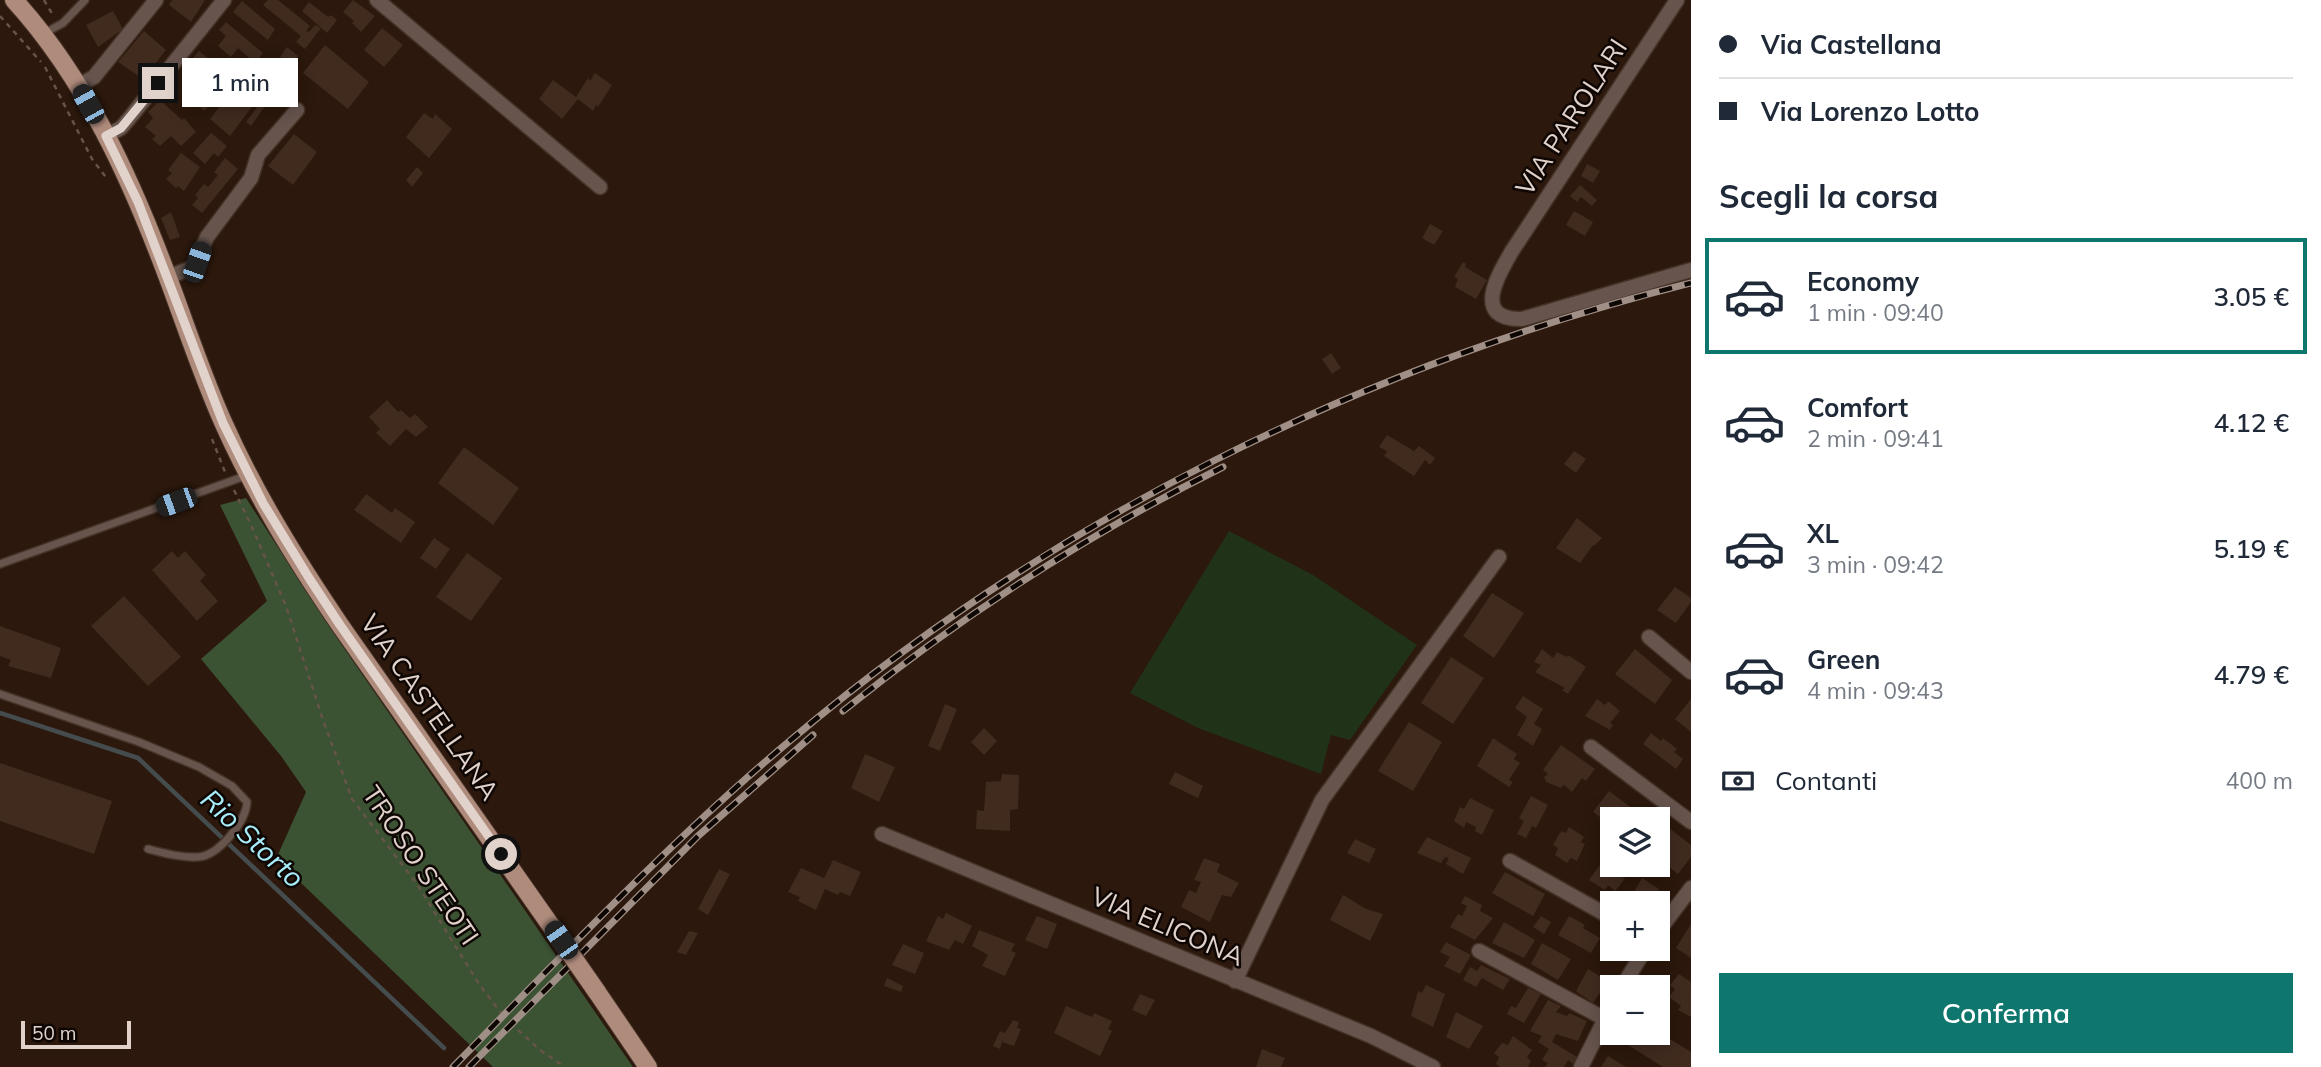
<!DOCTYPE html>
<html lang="it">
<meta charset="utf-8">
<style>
body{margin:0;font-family:Mulish,sans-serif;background:#f2f2f3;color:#1f2937;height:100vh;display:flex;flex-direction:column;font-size:26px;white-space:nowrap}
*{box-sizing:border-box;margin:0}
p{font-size:23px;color:#747a83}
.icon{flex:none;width:38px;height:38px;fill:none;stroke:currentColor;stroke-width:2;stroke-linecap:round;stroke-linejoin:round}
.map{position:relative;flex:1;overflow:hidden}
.details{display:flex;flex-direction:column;background:#fff;width:630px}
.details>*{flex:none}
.hud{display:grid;align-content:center;height:154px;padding:0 28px;background:#fff}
.buttons{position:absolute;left:1600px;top:807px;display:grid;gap:14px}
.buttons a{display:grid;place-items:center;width:70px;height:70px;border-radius:0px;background:#fff;box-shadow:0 4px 18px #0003;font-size:35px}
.scale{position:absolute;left:21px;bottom:18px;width:110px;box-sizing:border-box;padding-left:7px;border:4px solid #e1d3cb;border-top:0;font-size:19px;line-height:24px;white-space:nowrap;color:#e1d3cb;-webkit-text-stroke:5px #0e0603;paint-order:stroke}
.end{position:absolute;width:32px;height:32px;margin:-16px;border:9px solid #e1d3cb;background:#111;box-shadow:0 0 0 4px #111}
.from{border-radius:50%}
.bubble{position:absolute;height:49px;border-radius:0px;background:#fff;box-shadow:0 4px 18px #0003;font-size:23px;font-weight:600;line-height:49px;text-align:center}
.car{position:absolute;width:21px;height:42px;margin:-21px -10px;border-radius:9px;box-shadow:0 0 5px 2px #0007;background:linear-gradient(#222 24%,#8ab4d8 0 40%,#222 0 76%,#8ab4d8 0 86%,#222 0)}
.hud b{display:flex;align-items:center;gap:24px;height:66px;font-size:26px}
.hud b+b{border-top:2px solid #e0e1e3}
.hud i{width:18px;height:18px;background:#1f2937}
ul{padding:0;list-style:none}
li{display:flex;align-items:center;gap:21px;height:116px;margin:0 14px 10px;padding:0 14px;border:4px solid transparent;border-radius:0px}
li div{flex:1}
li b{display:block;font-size:26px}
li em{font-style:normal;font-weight:600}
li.active{border-color:#0f766e}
li>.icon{width:63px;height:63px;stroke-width:1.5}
h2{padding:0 28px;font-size:32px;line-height:84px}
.pay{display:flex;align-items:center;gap:18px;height:77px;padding:0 28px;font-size:26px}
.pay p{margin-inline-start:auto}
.cta{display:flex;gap:14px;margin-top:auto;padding:14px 28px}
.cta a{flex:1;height:80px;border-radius:0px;background:#0f766e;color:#fff;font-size:28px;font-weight:600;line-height:80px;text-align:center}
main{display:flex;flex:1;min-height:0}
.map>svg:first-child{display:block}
.green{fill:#203319}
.forest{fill:#3b5233}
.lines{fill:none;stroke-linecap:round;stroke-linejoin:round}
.stream{stroke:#444c4d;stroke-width:4.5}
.building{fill:#412b1f}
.lane-casing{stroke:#453227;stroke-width:10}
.street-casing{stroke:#453227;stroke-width:17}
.primary-casing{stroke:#453227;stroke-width:20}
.path{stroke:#665449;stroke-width:2.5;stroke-dasharray:5 5;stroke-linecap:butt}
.lane{stroke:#66544d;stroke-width:7}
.street{stroke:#66544d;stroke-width:14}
.primary{stroke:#af8b7c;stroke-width:18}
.rail-casing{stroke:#9f8f86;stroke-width:7}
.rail{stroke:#0e0603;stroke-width:4.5;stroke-dasharray:13;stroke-linecap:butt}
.primary-bridge-casing{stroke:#453227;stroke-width:20;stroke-linecap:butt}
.primary-bridge{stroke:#af8b7c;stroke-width:18}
.route{stroke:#e1d3cb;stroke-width:9}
.labels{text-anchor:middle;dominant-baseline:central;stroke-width:5;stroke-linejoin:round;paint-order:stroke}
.street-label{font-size:26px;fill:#e1d3cb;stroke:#0e0603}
.water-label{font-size:28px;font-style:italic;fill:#a8edfa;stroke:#0e0603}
</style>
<main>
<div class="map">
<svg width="1691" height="1067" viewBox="0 0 1691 1067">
<rect width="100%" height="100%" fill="#2c180c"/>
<path class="green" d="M1229,531L1313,575L1417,645L1350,740L1331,735L1321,774L1198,728L1130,693Z"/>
<path class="forest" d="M246,498L335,635L633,1067H493L276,859L306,792L281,756L201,659L267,601L220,505Z"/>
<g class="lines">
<path class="stream" d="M0,713L138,758L444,1048"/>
</g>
<path class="building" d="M172,0H205L191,22L169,5Z
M268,0H278L310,26L306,31L309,32L315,25L321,28L305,49L296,42L301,36L263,5Z
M353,0L375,16L361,32L352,23L354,21L343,12Z
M242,1L275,29L268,40L233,12Z
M309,2L328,17L331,15L337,20L327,33L302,11Z
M113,11L123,29L98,47L86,25Z
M226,22L263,53L255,63L238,48L231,57L218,46L226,36L219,30Z
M382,28L403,45L384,67L364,50Z
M144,31L166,50L143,79L118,62Z
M325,45L369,82L348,109L303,73Z
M287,47L298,56L290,65L280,57Z
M199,51L229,75L217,89L201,75L204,70L191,60Z
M595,73L612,85L598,107L596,105L593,111L578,99L562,119L539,99L553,80L576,97L588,78L590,81Z
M238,83L257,100L260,97L268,102L251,126L246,122L261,102L257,100L230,136L210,119Z
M208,89L217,97L204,111L196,103Z
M160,100L182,120L184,118L196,132L181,146L171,136L160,146L152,139L156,136L145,127L153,118L148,112Z
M424,113L433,119L435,114L452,129L429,158L406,137Z
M211,133L227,146L218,157L214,153L205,164L193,153Z
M294,134L317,152L293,185L268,166Z
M181,153L200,167L184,191L178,186L176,188L166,179L172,173L168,170Z
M225,158L238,169L202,213L192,205L198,198L195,195L204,184L208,187L218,175L214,172Z
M1587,164L1600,171L1593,183L1581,176Z
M417,167L423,173L412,187L406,180Z
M1580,185L1597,200L1592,206L1581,197L1577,202L1570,196Z
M1574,211L1593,222L1585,236L1566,225Z
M171,212L180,237L170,240L161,218Z
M1430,224L1443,231L1434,245L1422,238Z
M1463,262L1466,264L1465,267L1487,280L1476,299L1455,287L1458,279L1454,277Z
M1331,353L1341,368L1332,374L1322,359Z
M387,400L398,412L401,410L410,418L415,414L428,427L416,437L406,429L390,446L376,433L380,429L369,417Z
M1387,435L1414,451L1419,446L1435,458L1430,465L1425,460L1414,476L1384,456L1387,451L1379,447Z
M464,447L519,488L493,525L438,483Z
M1574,451L1586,459L1576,473L1564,464Z
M366,494L392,513L395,508L415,522L401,543L354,510Z
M1577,518L1602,538L1594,546L1593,545L1580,563L1556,548Z
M434,538L450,549L436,569L420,558Z
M172,551L178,558L185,551L206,575L200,581L218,601L197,621L152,570Z
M467,553L502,578L471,621L436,597Z
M1675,587L1691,598V602L1676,623L1657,610Z
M1492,593L1524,613L1494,658L1463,636Z
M124,596L181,657L148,686L91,626Z
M0,626L61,648L51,678L8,666L11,660L0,656Z
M1542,649L1553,658L1557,652L1567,657L1568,655L1586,667L1568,694L1562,690L1565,688L1535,672L1541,665L1534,662Z
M1635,649L1672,680L1655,704L1615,674Z
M1451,657L1484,678L1453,724L1421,703Z
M1523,696L1543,709L1534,724L1542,729L1533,746L1517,735L1527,717L1515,708Z
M1597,699L1605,705L1608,701L1620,711L1610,723L1613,725L1610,730L1585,716Z
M1691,699V732L1675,719Z
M945,704L957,709L940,751L928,746Z
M1409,722L1442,742L1413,791L1378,771Z
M984,728L997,741L984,755L971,742Z
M1651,733L1661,741L1663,738L1677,749L1674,752L1683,759L1676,769L1643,744Z
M1493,738L1517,754L1514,759L1520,763L1509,780L1513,782L1509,787L1477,766Z
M1561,745L1595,769L1586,781L1582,778L1572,792L1564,785L1561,788L1546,782L1544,777L1548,774L1543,770Z
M865,754L895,767L879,802L851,788Z
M0,763L112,801L94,854L0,821Z
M1175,772L1203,786L1198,798L1169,784Z
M1002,774L1019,775L1018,809L1010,810V831L976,829L977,810L984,811L986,782L1001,781Z
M1609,791L1641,815L1638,819H1612V826L1593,812Z
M1531,796L1548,805L1536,828L1532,826L1526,838L1517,834L1524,821L1519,818Z
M1470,798L1494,810L1482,835L1475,831L1476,827L1466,822L1464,828L1454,821L1460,807L1464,809Z
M1660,821L1691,845V857L1678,874L1657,858V825Z
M1569,827L1584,837L1581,842L1585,844L1577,861L1571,858L1567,863L1555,855L1558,848L1553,845L1561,831L1566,833Z
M1427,837L1471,858L1463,874L1446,864L1449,858L1445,857L1441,863L1417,853Z
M1355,839L1376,849L1369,863L1347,853Z
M1612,848V864H1630L1621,876L1625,879L1615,891L1608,885L1605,890L1589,880Z
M1204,858L1220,864L1217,872L1239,883L1231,897L1222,895L1210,922L1181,907L1189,890L1196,893L1201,882L1194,880Z
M833,860L861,872L850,896L840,892L838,895L825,889L816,910L798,901L800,897L788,892L801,868L824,878Z
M719,869L730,874L708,915L698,909Z
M1505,872L1545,894L1533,916L1492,893Z
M1642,878L1659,889L1650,903H1623L1628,893L1632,895Z
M1343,895L1366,909L1383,914L1370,941L1330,920Z
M1465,896L1482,905L1480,911L1493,918L1475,940L1450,927L1458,914L1462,916L1467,906L1461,903Z
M946,913L972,926L963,944L955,940L949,950L926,941L938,916L943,919Z
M1037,916L1057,924L1047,949L1025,940Z
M1541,916L1551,922L1544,934L1533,927Z
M1569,916L1585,925L1583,928L1600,938L1591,953L1558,935Z
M1504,922L1535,940L1524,958L1492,943Z
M1691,924V958L1676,948Z
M979,930L1015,944L1011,951L1016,953L1005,976L982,966L988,955L972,946Z
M689,931L698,933L686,955L677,952Z
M1446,942L1471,955L1460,974L1444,966L1450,957L1440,952Z
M1542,943L1571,959L1558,980L1531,964Z
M903,944L924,953L915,974L892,965Z
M1481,965L1510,979L1503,990L1482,978L1476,987L1463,980L1470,967L1477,971Z
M1588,969L1608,981L1593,1003L1576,991Z
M1679,974L1691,982V1017L1678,1010L1681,1006L1669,997L1675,989L1670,985Z
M887,978L903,986L901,992L884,986Z
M1426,985L1445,994L1433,1027L1411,1016L1418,991L1422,993Z
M1528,988L1541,994L1524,1023L1507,1014L1511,1006L1516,1008Z
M1140,994L1155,1000L1146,1016L1132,1010Z
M1548,1000L1561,1006L1556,1012L1567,1016L1569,1013L1587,1021L1578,1041L1556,1034L1552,1042L1577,1057L1573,1064L1568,1060L1564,1067H1545L1548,1063L1542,1060L1549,1049L1538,1042L1542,1036L1530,1031Z
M1066,1006L1092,1017L1094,1013L1112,1021L1108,1029L1112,1031L1100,1056L1054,1033Z
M1456,1012L1483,1026L1469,1049L1446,1037Z
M1013,1020L1019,1022L1017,1028L1021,1029L1014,1046L1002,1042L1000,1049L993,1046L1000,1031L1005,1033Z
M1657,1031L1691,1052V1067H1663L1623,1042L1631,1032H1657Z
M1513,1036L1532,1050L1527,1057L1531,1061L1528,1067H1500L1496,1064L1499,1057L1494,1053L1502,1043L1508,1045Z
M1262,1049L1285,1058L1281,1067H1256Z
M1608,1056L1626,1067H1601Z"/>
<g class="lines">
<defs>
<path id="lane" d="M43,34L63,23L85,0
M0,564L248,475
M0,694L139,742L199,767L232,786L247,802C246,822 218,856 198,857C181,858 164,853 148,849"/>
<path id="street" d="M377,0L600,187
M1677,0L1512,251C1498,275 1471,320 1522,319L1691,270
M78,86L94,77L156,0
M106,136L121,128L128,120L224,0
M168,277L194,267L207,237L251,178L258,155L297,110
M1649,637L1691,672
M1591,747L1691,822
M882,834L1371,1036L1433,1067
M1510,861L1612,918
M1657,933L1691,888
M1479,951L1605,1019
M1235,981L1322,800L1499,557
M1622,987L1646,948
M1581,1067L1612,1005"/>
<path id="primary" d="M14,0C86,79 131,179 168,278C186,326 202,375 223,422C255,494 296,560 340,625L549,923
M597,992L648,1067"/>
</defs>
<use href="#lane" class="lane-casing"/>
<use href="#street" class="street-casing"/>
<use href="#primary" class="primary-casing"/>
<path class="path" d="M44,0L54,17
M0,16L41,62
M45,67L92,159L108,180
M212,439L225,472
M234,490L251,525L286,606L323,720L352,799L417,884L479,984L501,1013
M518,1030L540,1050L565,1067"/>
<use href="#lane" class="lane"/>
<use href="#street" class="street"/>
<use href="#primary" class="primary"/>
<defs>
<path id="rail" d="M843,711C960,617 1088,534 1223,467
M453,1067C563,955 671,840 792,739C1052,520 1361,366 1691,283
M469,1067L698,836L813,735"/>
</defs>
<use href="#rail" class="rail-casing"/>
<use href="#rail" class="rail"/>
<defs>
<path id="primary-bridge" d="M549,923L597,992"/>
</defs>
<use href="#primary-bridge" class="primary-bridge-casing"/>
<use href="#primary-bridge" class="primary-bridge"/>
</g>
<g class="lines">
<path class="route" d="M158,83L121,128L106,136L138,202L223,423L263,503L309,578L340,625L501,854"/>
</g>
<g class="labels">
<g class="street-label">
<text transform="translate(1571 117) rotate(-57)">VIA PAROLARI</text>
<text transform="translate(430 707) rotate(55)">VIA CASTELLANA</text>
<text transform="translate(421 865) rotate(56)">TROSO STEOTI</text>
<text transform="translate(1168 926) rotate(23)">VIA ELICONA</text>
</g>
<g class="water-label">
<text transform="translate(253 838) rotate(43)">Rio Storto</text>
</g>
</g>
</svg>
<div class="buttons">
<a><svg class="icon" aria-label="layers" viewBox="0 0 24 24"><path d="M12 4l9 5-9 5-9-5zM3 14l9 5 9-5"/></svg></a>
<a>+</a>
<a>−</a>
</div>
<div class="scale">50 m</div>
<i class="end from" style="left:501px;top:854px"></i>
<i class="end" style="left:158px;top:83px"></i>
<div class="bubble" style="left:182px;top:58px;width:116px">1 min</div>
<i class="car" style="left:88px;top:104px;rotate:331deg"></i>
<i class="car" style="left:197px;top:262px;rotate:19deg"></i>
<i class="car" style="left:176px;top:502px;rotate:250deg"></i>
<i class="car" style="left:561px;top:940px;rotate:325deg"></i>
</div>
<section class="details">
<div class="hud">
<b><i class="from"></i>Via Castellana</b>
<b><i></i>Via Lorenzo Lotto</b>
</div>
<h2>Scegli la corsa</h2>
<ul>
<li class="active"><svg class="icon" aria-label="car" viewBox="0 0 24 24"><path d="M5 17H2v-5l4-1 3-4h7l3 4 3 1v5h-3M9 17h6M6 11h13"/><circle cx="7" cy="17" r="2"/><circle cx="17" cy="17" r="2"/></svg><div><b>Economy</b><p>1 min · 09:40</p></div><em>3.05 €</em></li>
<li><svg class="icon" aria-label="car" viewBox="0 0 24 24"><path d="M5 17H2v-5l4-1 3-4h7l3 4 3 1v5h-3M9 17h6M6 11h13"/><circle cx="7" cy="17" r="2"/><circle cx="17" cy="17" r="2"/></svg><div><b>Comfort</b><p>2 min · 09:41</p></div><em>4.12 €</em></li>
<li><svg class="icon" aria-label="car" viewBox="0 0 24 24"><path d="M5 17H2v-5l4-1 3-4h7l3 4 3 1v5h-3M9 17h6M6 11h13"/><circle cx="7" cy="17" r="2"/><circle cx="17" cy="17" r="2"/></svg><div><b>XL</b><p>3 min · 09:42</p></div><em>5.19 €</em></li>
<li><svg class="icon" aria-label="car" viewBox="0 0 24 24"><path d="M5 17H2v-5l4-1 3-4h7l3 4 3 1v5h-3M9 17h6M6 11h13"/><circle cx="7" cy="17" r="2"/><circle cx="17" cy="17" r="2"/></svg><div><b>Green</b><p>4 min · 09:43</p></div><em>4.79 €</em></li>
</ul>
<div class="pay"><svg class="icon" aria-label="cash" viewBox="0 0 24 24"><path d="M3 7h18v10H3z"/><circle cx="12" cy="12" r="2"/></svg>Contanti<p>400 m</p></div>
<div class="cta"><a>Conferma</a></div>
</section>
</main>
